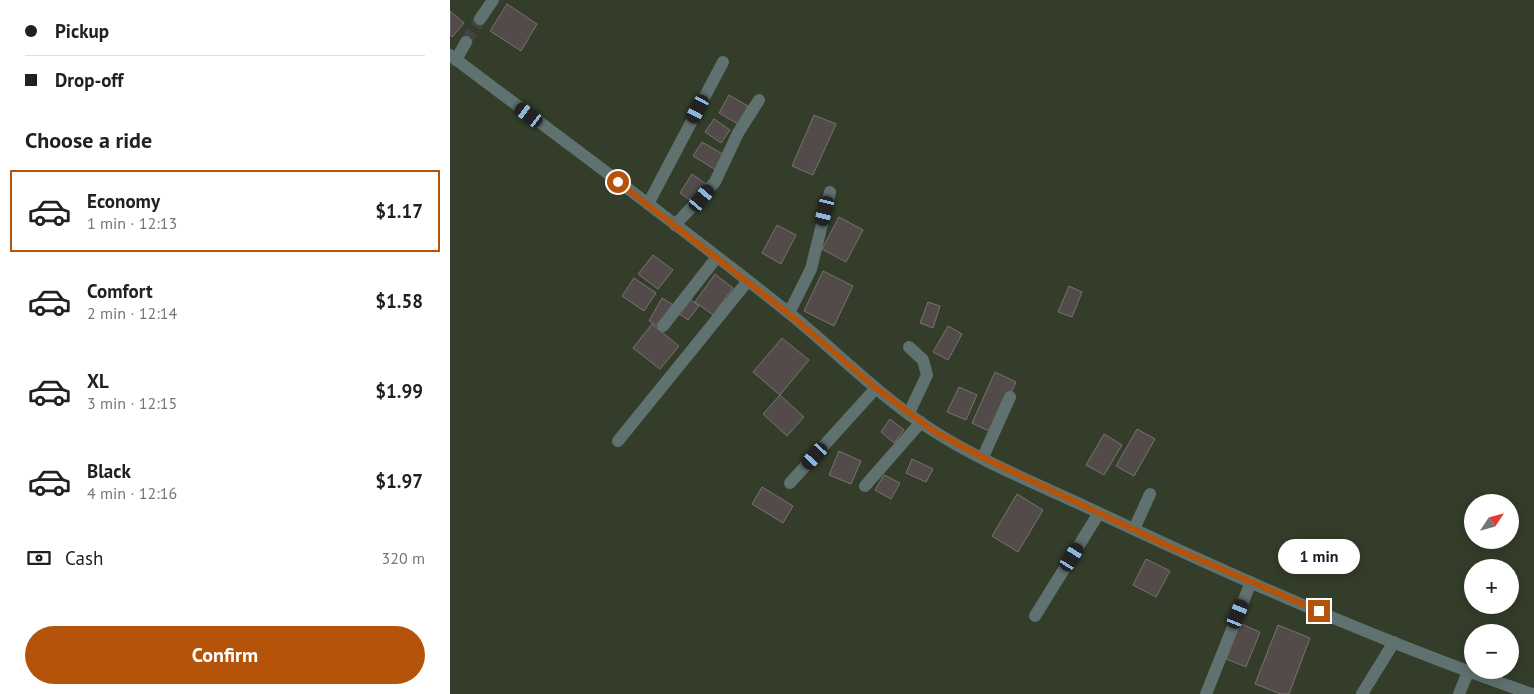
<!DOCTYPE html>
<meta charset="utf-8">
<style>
body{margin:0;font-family:"PT Sans",sans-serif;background:#f6f6f6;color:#202124;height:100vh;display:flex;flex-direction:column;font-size:19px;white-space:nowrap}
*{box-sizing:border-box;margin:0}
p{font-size:16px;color:#757577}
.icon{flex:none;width:28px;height:28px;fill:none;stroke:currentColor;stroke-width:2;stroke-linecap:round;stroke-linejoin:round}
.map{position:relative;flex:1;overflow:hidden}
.details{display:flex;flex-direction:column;background:#fff;width:450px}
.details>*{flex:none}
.guide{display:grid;align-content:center;height:110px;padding:0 25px;background:#fff}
.needle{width:32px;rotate:54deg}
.controls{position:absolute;left:1014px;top:494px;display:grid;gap:10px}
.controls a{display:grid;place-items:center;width:55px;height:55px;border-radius:50%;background:#fff;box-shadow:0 2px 12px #0003;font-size:25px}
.end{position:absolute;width:22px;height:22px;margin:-11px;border:6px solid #b45309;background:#fff;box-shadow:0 0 0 2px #fff}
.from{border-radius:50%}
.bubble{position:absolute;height:35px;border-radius:18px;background:#fff;box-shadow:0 2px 12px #0003;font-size:16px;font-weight:800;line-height:35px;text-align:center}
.car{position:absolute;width:15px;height:30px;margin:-15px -8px;border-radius:6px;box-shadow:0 0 4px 1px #0007;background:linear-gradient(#222 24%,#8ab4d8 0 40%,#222 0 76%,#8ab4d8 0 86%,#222 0)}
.guide b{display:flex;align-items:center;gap:18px;height:48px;font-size:19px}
.guide b+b{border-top:1px solid #e0e0e0}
.guide i{width:12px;height:12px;background:#202124}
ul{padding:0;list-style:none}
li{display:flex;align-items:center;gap:15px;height:82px;margin:0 10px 8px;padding:0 15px;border:2px solid transparent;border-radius:0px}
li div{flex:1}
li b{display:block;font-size:19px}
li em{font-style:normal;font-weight:800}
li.current{border-color:#b45309}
li>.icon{width:45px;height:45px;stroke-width:1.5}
h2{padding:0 25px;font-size:22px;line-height:60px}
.pay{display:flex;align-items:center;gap:12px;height:55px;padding:0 25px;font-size:19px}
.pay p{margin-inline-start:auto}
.primary-button{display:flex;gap:10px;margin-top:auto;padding:10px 25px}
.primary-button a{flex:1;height:58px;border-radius:30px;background:#b45309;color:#fff;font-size:20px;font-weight:800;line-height:58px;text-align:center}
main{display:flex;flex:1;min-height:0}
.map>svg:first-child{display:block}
.green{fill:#333d29;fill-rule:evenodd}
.building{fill:#524b4a;stroke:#797270}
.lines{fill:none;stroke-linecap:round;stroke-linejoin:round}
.minor-tunnel{stroke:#454247;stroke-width:12;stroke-dasharray:12 6;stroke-linecap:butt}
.minor{stroke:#5f7270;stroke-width:12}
.route{stroke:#b45309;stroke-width:6}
</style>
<main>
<section class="details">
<div class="guide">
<b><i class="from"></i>Pickup</b>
<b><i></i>Drop-off</b>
</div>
<h2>Choose a ride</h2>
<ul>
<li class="current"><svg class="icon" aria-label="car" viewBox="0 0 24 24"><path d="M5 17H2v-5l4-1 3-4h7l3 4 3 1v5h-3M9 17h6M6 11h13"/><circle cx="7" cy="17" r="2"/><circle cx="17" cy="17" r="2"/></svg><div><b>Economy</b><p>1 min · 12:13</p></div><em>$1.17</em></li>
<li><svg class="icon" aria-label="car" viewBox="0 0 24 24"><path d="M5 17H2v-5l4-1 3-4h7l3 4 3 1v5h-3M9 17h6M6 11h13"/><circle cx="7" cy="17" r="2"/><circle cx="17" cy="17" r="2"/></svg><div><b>Comfort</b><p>2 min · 12:14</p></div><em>$1.58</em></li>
<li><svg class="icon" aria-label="car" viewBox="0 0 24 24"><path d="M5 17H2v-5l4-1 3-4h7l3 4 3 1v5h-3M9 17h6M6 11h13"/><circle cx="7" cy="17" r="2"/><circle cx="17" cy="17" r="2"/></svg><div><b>XL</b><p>3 min · 12:15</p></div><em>$1.99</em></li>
<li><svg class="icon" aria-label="car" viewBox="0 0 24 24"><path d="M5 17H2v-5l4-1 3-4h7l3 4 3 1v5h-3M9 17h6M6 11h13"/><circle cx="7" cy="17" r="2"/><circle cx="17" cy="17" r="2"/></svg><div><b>Black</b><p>4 min · 12:16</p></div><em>$1.97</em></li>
</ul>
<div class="pay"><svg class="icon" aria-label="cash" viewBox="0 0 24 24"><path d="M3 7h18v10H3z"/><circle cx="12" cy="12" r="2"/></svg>Cash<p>320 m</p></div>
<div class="primary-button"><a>Confirm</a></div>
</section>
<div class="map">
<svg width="1084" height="694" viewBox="0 0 1084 694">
<rect width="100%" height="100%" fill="#2b282d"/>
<path class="green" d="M0,0H1084V694H0ZM1022,502H1060V540H1022ZM1022,568H1060V605H1022ZM1022,632H1060V670H1022Z"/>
<path class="building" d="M57,4L87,24L71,51L40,31Z
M0,11L14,23L2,37L0,35Z
M279,95L298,106L288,124L269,113Z
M364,115L386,124L363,175L342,166Z
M264,119L280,130L271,143L255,132Z
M252,142L274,155L266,170L243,156Z
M242,174L256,184L244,203L230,193Z
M389,217L413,230L396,262L372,249Z
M327,225L346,235L331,264L312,253Z
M203,255L223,270L208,289L188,274Z
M373,271L403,286L384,326L354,311Z
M265,274L283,288L263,315L245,302Z
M184,278L206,293L194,311L172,296Z
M619,286L632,292L622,317L608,312Z
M212,298L225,306L211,328L199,321Z
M240,299L249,306L238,320L228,313Z
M478,302L490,306L483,328L470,323Z
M202,324L229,346L210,369L183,348Z
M498,326L512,334L498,360L483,352Z
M332,338L359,360L330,395L303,372Z
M545,372L566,382L543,433L522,423Z
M509,387L527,395L516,420L497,412Z
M330,395L354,417L337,436L313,414Z
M440,419L454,430L444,443L431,432Z
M687,429L705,439L684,476L666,466Z
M654,434L672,445L654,475L636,465Z
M389,451L411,461L401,484L379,475Z
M462,459L483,469L476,482L456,473Z
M434,475L450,483L441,499L425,490Z
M312,487L343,506L333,523L302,504Z
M567,494L593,510L568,552L542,536Z
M696,559L720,571L706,597L683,585Z
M789,623L810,632L796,667L774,658Z
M828,625L860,638L839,694H831L805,684Z"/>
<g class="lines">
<path class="minor-tunnel" d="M16,42L30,19"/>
<path class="minor" d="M30,19L43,0
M0,55C114,141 229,225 339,313C387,352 430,397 482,430C533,463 593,486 647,512C789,579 934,643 1082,694
M6,60L16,42
M198,204L273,62
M225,225L265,182L288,133L309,100
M339,313L361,269L380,192
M213,326L267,257
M459,347L473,360L477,375L459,413
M168,441L297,282
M533,457L560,397
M340,483L426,388
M415,486L471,422
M684,529L700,494
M585,616L649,513
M756,694L801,582
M912,694L944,642
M1009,694L1018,672"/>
</g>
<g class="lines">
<path class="route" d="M168,182L339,314L426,388L482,430L532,457L716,545L869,611"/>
</g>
</svg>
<div class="controls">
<a><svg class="needle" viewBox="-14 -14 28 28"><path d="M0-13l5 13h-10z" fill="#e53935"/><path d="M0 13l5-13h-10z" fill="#757577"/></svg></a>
<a>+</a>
<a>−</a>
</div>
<i class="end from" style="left:168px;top:182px"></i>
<i class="end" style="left:869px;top:611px"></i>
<div class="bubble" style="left:828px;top:539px;width:82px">1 min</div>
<i class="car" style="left:248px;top:109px;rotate:208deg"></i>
<i class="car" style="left:79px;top:115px;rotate:307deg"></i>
<i class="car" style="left:252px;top:198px;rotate:40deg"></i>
<i class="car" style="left:375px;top:211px;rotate:194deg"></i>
<i class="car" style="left:365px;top:456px;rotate:222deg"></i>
<i class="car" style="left:622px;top:557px;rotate:32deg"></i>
<i class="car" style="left:788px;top:614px;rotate:22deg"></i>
</div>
</main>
